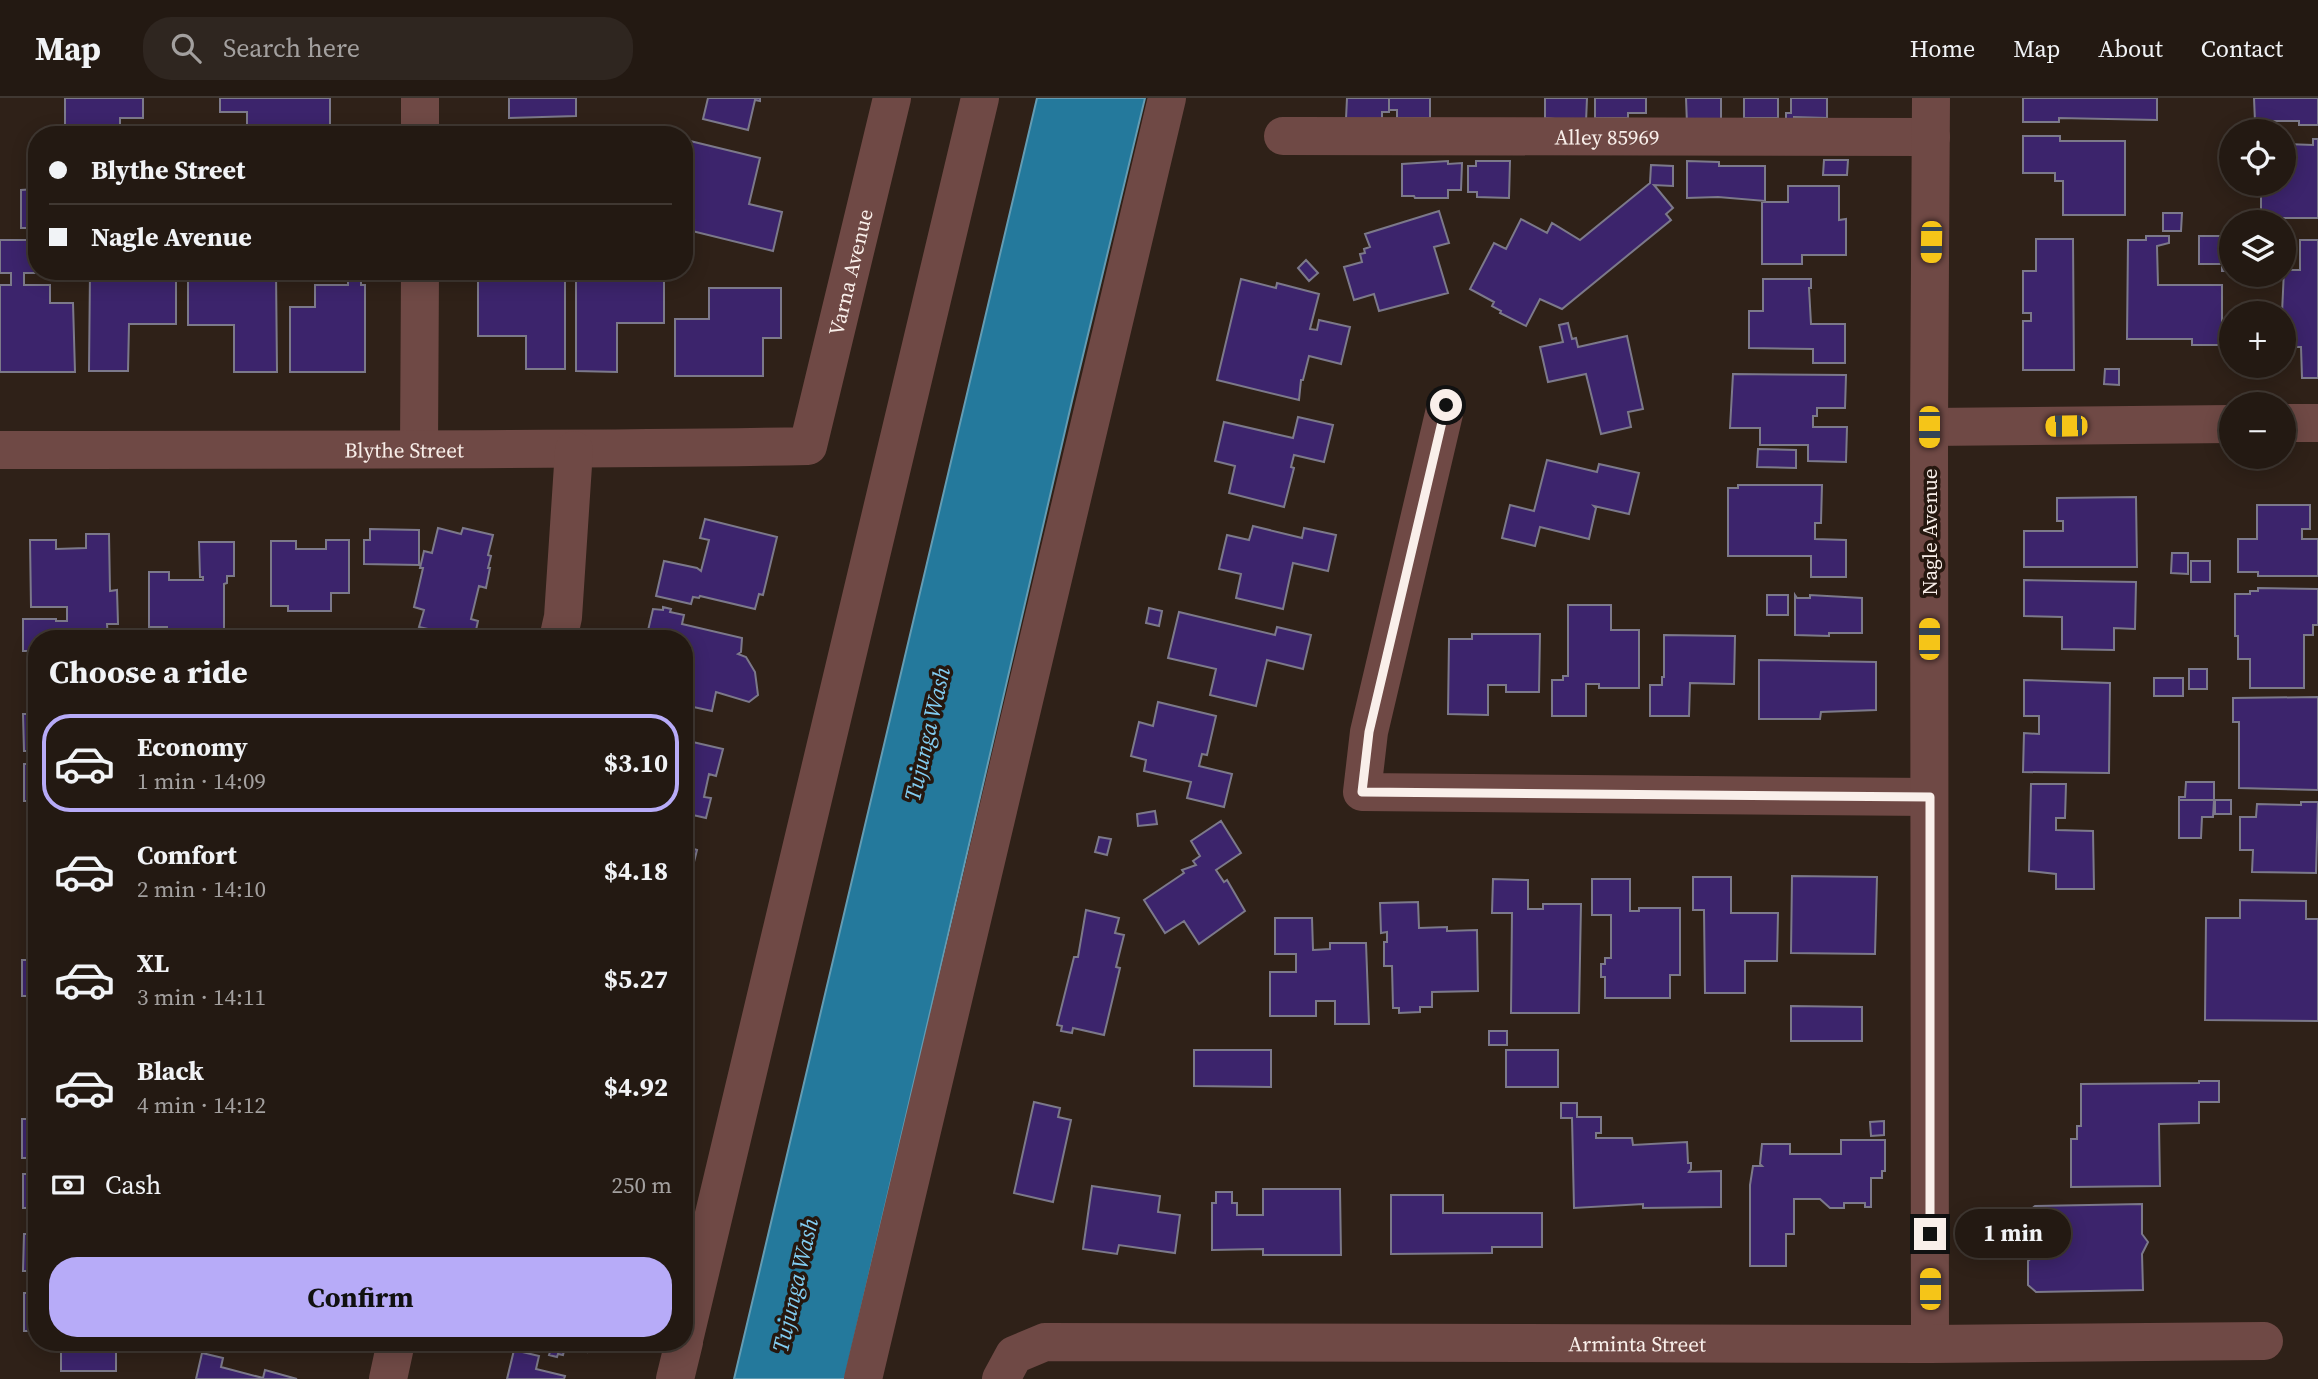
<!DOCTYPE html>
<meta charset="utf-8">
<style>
body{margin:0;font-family:"Source Serif 4",serif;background:#2f2620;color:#f1f3f6;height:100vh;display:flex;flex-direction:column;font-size:26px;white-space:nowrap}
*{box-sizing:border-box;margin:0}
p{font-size:23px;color:#a3a09f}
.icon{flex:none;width:38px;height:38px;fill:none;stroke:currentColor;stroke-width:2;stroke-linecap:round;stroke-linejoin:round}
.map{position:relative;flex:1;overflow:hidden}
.details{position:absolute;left:28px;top:532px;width:665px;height:721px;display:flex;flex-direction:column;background:#231912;border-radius:28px;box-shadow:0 4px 18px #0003,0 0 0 2px #403832}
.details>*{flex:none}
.banner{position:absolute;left:28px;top:28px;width:665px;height:154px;border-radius:28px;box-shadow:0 4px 18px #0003,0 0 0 2px #403832;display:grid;align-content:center;height:154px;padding:0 21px;background:#231912}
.tools{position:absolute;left:2219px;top:21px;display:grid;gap:14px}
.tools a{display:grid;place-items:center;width:77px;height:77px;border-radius:50%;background:#231912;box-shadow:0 4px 18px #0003,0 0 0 2px #403832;font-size:35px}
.end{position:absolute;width:32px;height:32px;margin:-16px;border:9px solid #f9efea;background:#111;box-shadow:0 0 0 4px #111}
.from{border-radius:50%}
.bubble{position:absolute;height:49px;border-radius:24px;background:#231912;box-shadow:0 4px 18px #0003,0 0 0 2px #403832;font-size:23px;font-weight:700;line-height:49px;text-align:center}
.car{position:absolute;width:21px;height:42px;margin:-21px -10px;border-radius:9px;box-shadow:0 0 5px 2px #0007;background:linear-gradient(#f5c518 24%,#345 0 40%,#f5c518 0 76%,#345 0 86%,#f5c518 0)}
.banner b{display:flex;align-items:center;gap:24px;height:66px;font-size:26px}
.banner b+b{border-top:2px solid #403832}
.banner i{width:18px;height:18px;background:#f1f3f6}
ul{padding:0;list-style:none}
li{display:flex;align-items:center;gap:21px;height:98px;margin:0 14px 10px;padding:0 7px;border:4px solid transparent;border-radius:28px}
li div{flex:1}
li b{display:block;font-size:26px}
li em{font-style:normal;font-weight:700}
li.current{border-color:#b7abf8}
li>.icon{width:63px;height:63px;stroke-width:1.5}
h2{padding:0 21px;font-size:32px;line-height:84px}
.pay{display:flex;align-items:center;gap:18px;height:77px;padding:0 21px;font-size:26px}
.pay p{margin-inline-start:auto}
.button{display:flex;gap:14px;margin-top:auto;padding:14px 21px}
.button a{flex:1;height:80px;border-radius:28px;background:#b7abf8;color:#111;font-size:28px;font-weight:700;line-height:80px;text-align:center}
header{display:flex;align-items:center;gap:42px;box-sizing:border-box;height:98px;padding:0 35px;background:#231912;border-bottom:2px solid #403832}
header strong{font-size:33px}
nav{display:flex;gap:38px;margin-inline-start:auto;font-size:24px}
.search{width:490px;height:63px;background:#2f2620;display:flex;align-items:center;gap:18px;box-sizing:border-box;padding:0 24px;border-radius:28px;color:#a3a09f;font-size:26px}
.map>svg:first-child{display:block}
.water{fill:#24799c;stroke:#649cb3;stroke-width:2}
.building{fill:#3c246c;stroke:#7c798a;stroke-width:2}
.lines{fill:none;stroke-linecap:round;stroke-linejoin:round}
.minor{stroke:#6f4945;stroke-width:38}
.route{stroke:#f9efea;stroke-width:9}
.labels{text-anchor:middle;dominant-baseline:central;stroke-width:7;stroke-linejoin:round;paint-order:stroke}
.street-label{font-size:21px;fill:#f9efea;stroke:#25170f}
.water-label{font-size:23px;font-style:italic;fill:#83cdf1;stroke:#25170f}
</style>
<header>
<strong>Map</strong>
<div class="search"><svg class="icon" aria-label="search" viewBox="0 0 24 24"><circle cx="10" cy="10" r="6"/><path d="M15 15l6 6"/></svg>Search here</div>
<nav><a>Home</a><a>Map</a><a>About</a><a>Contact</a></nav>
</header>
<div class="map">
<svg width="2318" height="1281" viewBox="0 0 2318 1281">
<rect width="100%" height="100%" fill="#2f2118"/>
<path class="water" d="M1037,0H1145L1072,303L845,1281H734Z"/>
<path class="building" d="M65,0H143V20H120V30H65Z
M220,0H330V30H304V35H297V31H283V35H275V31H247V14H220Z
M509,0H576V18L509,20Z
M708,0H760V3L755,2L748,32L703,21Z
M1347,0H1389V14H1382V21H1346Z
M1389,0H1430V20H1397V12H1389Z
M1545,0H1587L1586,24L1545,20Z
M1595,0H1646V15H1628V20H1595Z
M1686,0H1721V26H1687Z
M1744,0H1778V20H1744Z
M1791,0H1827V20L1794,19V24H1786V15H1791Z
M2023,0H2157V22L2059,20V24H2023Z
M2254,0H2318V27H2299V23H2255Z
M527,31H602V37H527Z
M2023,38H2060V43H2125V117H2063V83H2055V75H2023Z
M2313,41H2318V120H2261V86H2284V46L2313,47Z
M686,42L760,60L749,106L782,114L773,153L692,133L694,122L684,119Z
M1824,62H1848L1847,77H1823Z
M1448,63V66L1462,65L1461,92H1448V100H1415L1414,98H1402V66Z
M1476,63H1510L1509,100L1477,99V94H1468V68H1476Z
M1687,63L1719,64V68H1765V103L1718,99L1687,100Z
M1651,67L1673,68V88L1654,87L1673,110L1666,116L1671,122L1562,211L1540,201L1526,228L1500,215L1501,213L1492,208L1494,204L1470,191L1494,145L1506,151L1521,121L1547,135L1552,125L1580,142L1650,85Z
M1788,88H1839V122L1846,121V157H1802V166H1762V104H1788Z
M37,91V130H21V92Z
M1439,113L1449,145L1434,149L1448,195L1379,213L1374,196L1354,202L1344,169L1362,164L1360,156L1365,155L1364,151L1370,149L1365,136Z
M2163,115H2182L2181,133H2163Z
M2146,138H2169V145L2157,148L2158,187H2222V247H2192V241H2127L2128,142H2146Z
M2199,138H2231V173H2222V166H2199Z
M2036,141H2073L2074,272H2023V223H2031V215H2023V173H2036Z
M0,142H37V173H76V175H24V187H50V205H73L75,274H0V187H11V175H0Z
M2300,142H2318V280H2302L2301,249H2284V215H2282L2284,172H2300Z
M1306,162L1318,175L1309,183L1298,170Z
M90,173L176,174V226H129L128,273H89Z
M188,173H276L277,274H234V227H188Z
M348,173H361V187H365V274H290V209H315V187H348Z
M478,173H565V271H526V238H478Z
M576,173H664V225H617V274L576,273Z
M1241,181L1276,190L1277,185L1319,196L1310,231L1317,232L1319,222L1350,229L1341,266L1309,258L1303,282H1301L1299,302L1217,282Z
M1763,181H1811V190H1809L1811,226H1845V265H1813V251L1749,250V213H1763Z
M709,190H781V240H763V278H675V221H709Z
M1568,225L1572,241L1576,240L1578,249L1627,238L1643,311L1628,314L1631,329L1601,336L1586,276L1548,284L1540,249L1563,244L1559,227Z
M2105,271H2119V287L2104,286Z
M1733,276L1846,277L1845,310H1817V318H1813V329H1847L1846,364L1808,363V347H1760V330H1730Z
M1298,319L1333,327L1324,364L1294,357L1291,369L1294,370L1284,409L1229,395L1235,368L1215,363L1224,324L1293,340Z
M1758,351L1796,352V370L1757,369Z
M1547,362L1597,374L1599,366L1639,375L1629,416L1594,408L1596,410L1589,441L1540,429L1535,448L1502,440L1510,407L1534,413Z
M1738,387H1822L1821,425H1815V441L1846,442V479H1811V458H1728V390H1738Z
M2136,399L2137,469H2024V433H2063V423H2057V400Z
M2257,407H2310V431H2302V441H2318V478H2258V474H2238V441H2257Z
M705,421L777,439L763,497L759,496L755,511L700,498L699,500L693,499L691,506L656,498L664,463L697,470L701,473L709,442L700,440Z
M1253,428L1302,440L1304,430L1336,437L1328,473L1293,465L1283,511L1236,500L1241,476L1219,471L1227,437L1249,442Z
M438,430L461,436L463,430L493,437L488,457L491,458L488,470H490L486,490L479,488L471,521L478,523L474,541L440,534L439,541H437L426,538L428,531L419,529L424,512L414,509L423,470H420L424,453L432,455Z
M370,431L419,432V467L364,466V442H370Z
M86,436H109L110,493L117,492L118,526H107L108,541H37V553H23V521H56V523H67V509H31L30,442H56V451L86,450Z
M326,442H349V495H331V513H288V508H271V443H296V451H326Z
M199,444H234V478H227V485L224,486V541H167V529H149V474H169V482H203V479H200Z
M2172,455H2188V476L2171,475Z
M2191,463H2210V484H2191Z
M2024,482L2136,484L2135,531L2114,530V552L2062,551V519L2024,518Z
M2258,490L2318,491V527H2313V537H2304V590H2250V561H2238V538H2235V496H2250V493H2258Z
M1767,497H1788V517H1767Z
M1795,497L1797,500H1810V497L1862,500V535H1829V538L1795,537Z
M1568,507H1611V532H1639V590H1599V586H1586V618H1552V582H1563V578H1568Z
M663,509L671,511L670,514L684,517L682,526L742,540L741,554L738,556L746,559L755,574L758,597L749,604L716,594L712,613L684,607V541H646L653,511L663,512Z
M1149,510L1162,513L1159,528L1146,525Z
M1179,514L1275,537L1277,529L1311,537L1303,571L1267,562L1256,608L1210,597L1216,571L1168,560Z
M1472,536H1540L1539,594H1506V587H1488V617L1448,616L1449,541H1472Z
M1664,537L1735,538L1734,586L1690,585L1689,618H1650V587H1662V579H1664Z
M1759,562L1876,564V612L1821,614L1820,621H1759Z
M2189,571H2207V591H2189Z
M2154,580H2183V598H2154Z
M2024,582L2110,585L2109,675L2023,674L2024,635L2039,636V618H2024Z
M2318,599V692L2239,690V624H2233V600Z
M1158,604L1216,618L1207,657L1202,656L1199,668L1232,676L1224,709L1187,700L1191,684L1144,673L1146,662L1131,658L1139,624L1153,628Z
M23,616H37V653H24Z
M684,642L723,651L716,678L709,676L704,699L711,700L706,720L684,715Z
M24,666H37V703H24Z
M2186,684H2214V702H2179V699H2185Z
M2031,686H2066L2065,720H2056V732L2093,733L2094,791H2056V776L2029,773Z
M2179,702H2214L2213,719H2202L2201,740H2179Z
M2215,702H2231V716H2215Z
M2301,704H2318L2316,775L2252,774L2253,752H2240V719H2256L2257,706L2301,707Z
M1155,713L1157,726L1138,728L1137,716Z
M1221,723L1241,755L1216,772L1224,784L1227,782L1245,813L1199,846L1184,823L1165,835L1144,802L1184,775L1182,772L1196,767L1193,763L1200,758L1191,743Z
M1099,739L1111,741L1107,757L1095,754Z
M684,748L697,752L693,768L690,767L684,789Z
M1792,778L1877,779L1875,856L1791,855Z
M1693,779H1731V815H1778L1777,863H1745V895H1705L1704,812H1693Z
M1493,781L1528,782V811H1543V806H1581L1579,915H1511L1512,815H1492Z
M1592,781H1630V813H1639V810H1680V877H1670V900H1605V879H1601V866H1605V860H1611V817H1592Z
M2240,802L2306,803V821H2318V923L2205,922L2206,820H2240Z
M1418,804L1419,830L1447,829V833L1477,832L1478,893L1432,894V909H1420V914L1399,915V910H1393L1392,868H1384V844H1387V834L1381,835L1380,805Z
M1086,812L1119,820L1115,835L1124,837L1116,869L1120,870L1104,937L1073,930L1072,935L1061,933L1062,928L1057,927L1074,859H1078Z
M33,815H37V852H33Z
M1275,820H1312L1313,852L1330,851V845H1366L1369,926H1335V903H1316V918H1270V874H1296V856H1275Z
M22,862H37V898H22Z
M1791,908L1862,909V943H1791Z
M1489,933H1507V947H1489Z
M1194,952H1271V989L1194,988Z
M1506,952H1558V989H1506Z
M2199,983H2219V1004H2199V1025L2159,1026L2160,1088L2071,1089V1041H2077V1028H2081V986L2199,985Z
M1034,1004L1060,1010L1058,1019L1071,1022L1053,1104L1014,1095Z
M1561,1005H1577V1019H1601V1035H1596V1040H1632L1633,1047L1687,1044L1688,1065H1691V1071L1689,1074L1721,1073V1109L1643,1110V1106L1574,1110L1572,1020H1561Z
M22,1021H37V1060H22Z
M1884,1023V1037L1871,1038L1870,1024Z
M1841,1042H1885V1073H1882V1080H1871V1109H1865V1105H1844V1110H1830L1820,1101H1794V1136H1786V1168H1750V1087L1753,1068H1762L1760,1066L1762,1046H1790V1056H1841Z
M23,1076H37V1110H23Z
M1092,1088L1160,1098L1158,1114L1180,1117L1175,1155L1119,1147L1117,1156L1083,1151Z
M1263,1091H1340L1341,1157H1263V1151L1212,1152V1105H1216V1094H1232V1105H1237V1117H1263Z
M1391,1097H1443V1115H1542V1149H1492V1155L1391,1156Z
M2142,1106V1136L2148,1144L2142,1156L2143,1192L2036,1194L2028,1187V1163L2036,1156V1145L2028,1137V1114L2035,1108Z
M24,1136H37V1173H23Z
M24,1195H37V1233H24Z
M57,1244H119V1248H116V1273H61V1251H57Z
M237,1244H275L271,1252Z
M536,1244H590L587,1254L565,1249L563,1257L558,1256L557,1259L549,1257L550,1254L535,1251Z
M514,1252L539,1258L536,1271L565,1278L564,1281H507Z
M202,1255L223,1260L221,1269L263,1280L265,1272L297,1281H196Z"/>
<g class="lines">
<g class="minor">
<path d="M420,37V0"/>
<path id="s1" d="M1283,38L1931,39"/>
<path d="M1446,307L1369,634L1362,694L1929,699"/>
<path d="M2284,325H2318"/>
<path d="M1929,329L2231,326"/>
<path d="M419,350L420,173"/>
<path id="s2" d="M0,352C270,351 539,353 808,348L892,0"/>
<path d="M558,541L563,519L574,352"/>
<path d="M684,1242L980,0"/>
<path d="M1930,1246L1929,329L1931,0"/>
<path d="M388,1281L396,1244"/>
<path d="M675,1281L684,1244"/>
<path d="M863,1281L1167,0"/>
<path id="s3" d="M1001,1281L1014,1257L1045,1244L1930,1246L2264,1243"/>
</g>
</g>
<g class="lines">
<path class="route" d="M1446,307L1369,634L1362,694L1930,699V1136"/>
</g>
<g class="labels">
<g class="street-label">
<text stroke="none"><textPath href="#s1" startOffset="324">Alley 85969</textPath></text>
<text stroke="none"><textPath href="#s2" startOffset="987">Varna Avenue</textPath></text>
<text stroke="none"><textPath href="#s2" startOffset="404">Blythe Street</textPath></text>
<text transform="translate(1929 434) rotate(-90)">Nagle Avenue</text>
<text stroke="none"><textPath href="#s3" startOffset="653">Arminta Street</textPath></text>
</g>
<g class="water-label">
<text transform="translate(927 636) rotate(-77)">Tujunga Wash</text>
<text transform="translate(795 1187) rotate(-77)">Tujunga Wash</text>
</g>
</g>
</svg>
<div class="tools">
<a><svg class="icon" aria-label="locate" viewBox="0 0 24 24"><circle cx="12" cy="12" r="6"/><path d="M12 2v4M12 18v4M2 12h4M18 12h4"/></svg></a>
<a><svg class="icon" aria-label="layers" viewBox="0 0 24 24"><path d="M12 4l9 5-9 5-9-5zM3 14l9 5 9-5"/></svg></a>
<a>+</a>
<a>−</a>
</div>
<i class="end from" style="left:1446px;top:307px"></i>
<i class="end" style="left:1930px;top:1136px"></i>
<div class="bubble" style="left:1955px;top:1111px;width:116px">1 min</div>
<i class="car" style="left:1931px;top:144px;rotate:181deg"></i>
<i class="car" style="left:2066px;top:328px;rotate:269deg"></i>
<i class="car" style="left:1929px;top:329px;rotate:180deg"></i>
<i class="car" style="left:1929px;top:541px;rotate:0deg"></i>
<i class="car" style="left:1930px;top:1191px;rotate:0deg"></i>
<div class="banner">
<b><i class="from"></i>Blythe Street</b>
<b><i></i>Nagle Avenue</b>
</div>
<section class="details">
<h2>Choose a ride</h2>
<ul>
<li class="current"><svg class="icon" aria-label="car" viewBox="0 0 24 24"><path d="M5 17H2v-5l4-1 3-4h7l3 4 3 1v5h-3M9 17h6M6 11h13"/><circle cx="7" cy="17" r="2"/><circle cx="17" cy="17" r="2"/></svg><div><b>Economy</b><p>1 min · 14:09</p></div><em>$3.10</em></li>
<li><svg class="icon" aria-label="car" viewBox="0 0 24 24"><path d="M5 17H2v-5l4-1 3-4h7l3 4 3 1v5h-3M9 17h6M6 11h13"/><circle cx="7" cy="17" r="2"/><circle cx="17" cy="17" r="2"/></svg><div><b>Comfort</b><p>2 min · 14:10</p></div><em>$4.18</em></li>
<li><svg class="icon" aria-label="car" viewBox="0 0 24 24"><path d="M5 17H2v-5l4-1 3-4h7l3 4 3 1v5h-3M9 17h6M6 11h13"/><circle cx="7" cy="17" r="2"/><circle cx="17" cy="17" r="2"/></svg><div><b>XL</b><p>3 min · 14:11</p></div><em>$5.27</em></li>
<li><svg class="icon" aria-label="car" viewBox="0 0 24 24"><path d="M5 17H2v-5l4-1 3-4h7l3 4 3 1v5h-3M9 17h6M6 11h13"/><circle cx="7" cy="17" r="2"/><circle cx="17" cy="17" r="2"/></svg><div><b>Black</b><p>4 min · 14:12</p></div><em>$4.92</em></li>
</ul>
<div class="pay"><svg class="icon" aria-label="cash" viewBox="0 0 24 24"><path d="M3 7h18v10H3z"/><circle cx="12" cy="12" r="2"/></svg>Cash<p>250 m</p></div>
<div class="button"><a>Confirm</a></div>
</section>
</div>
